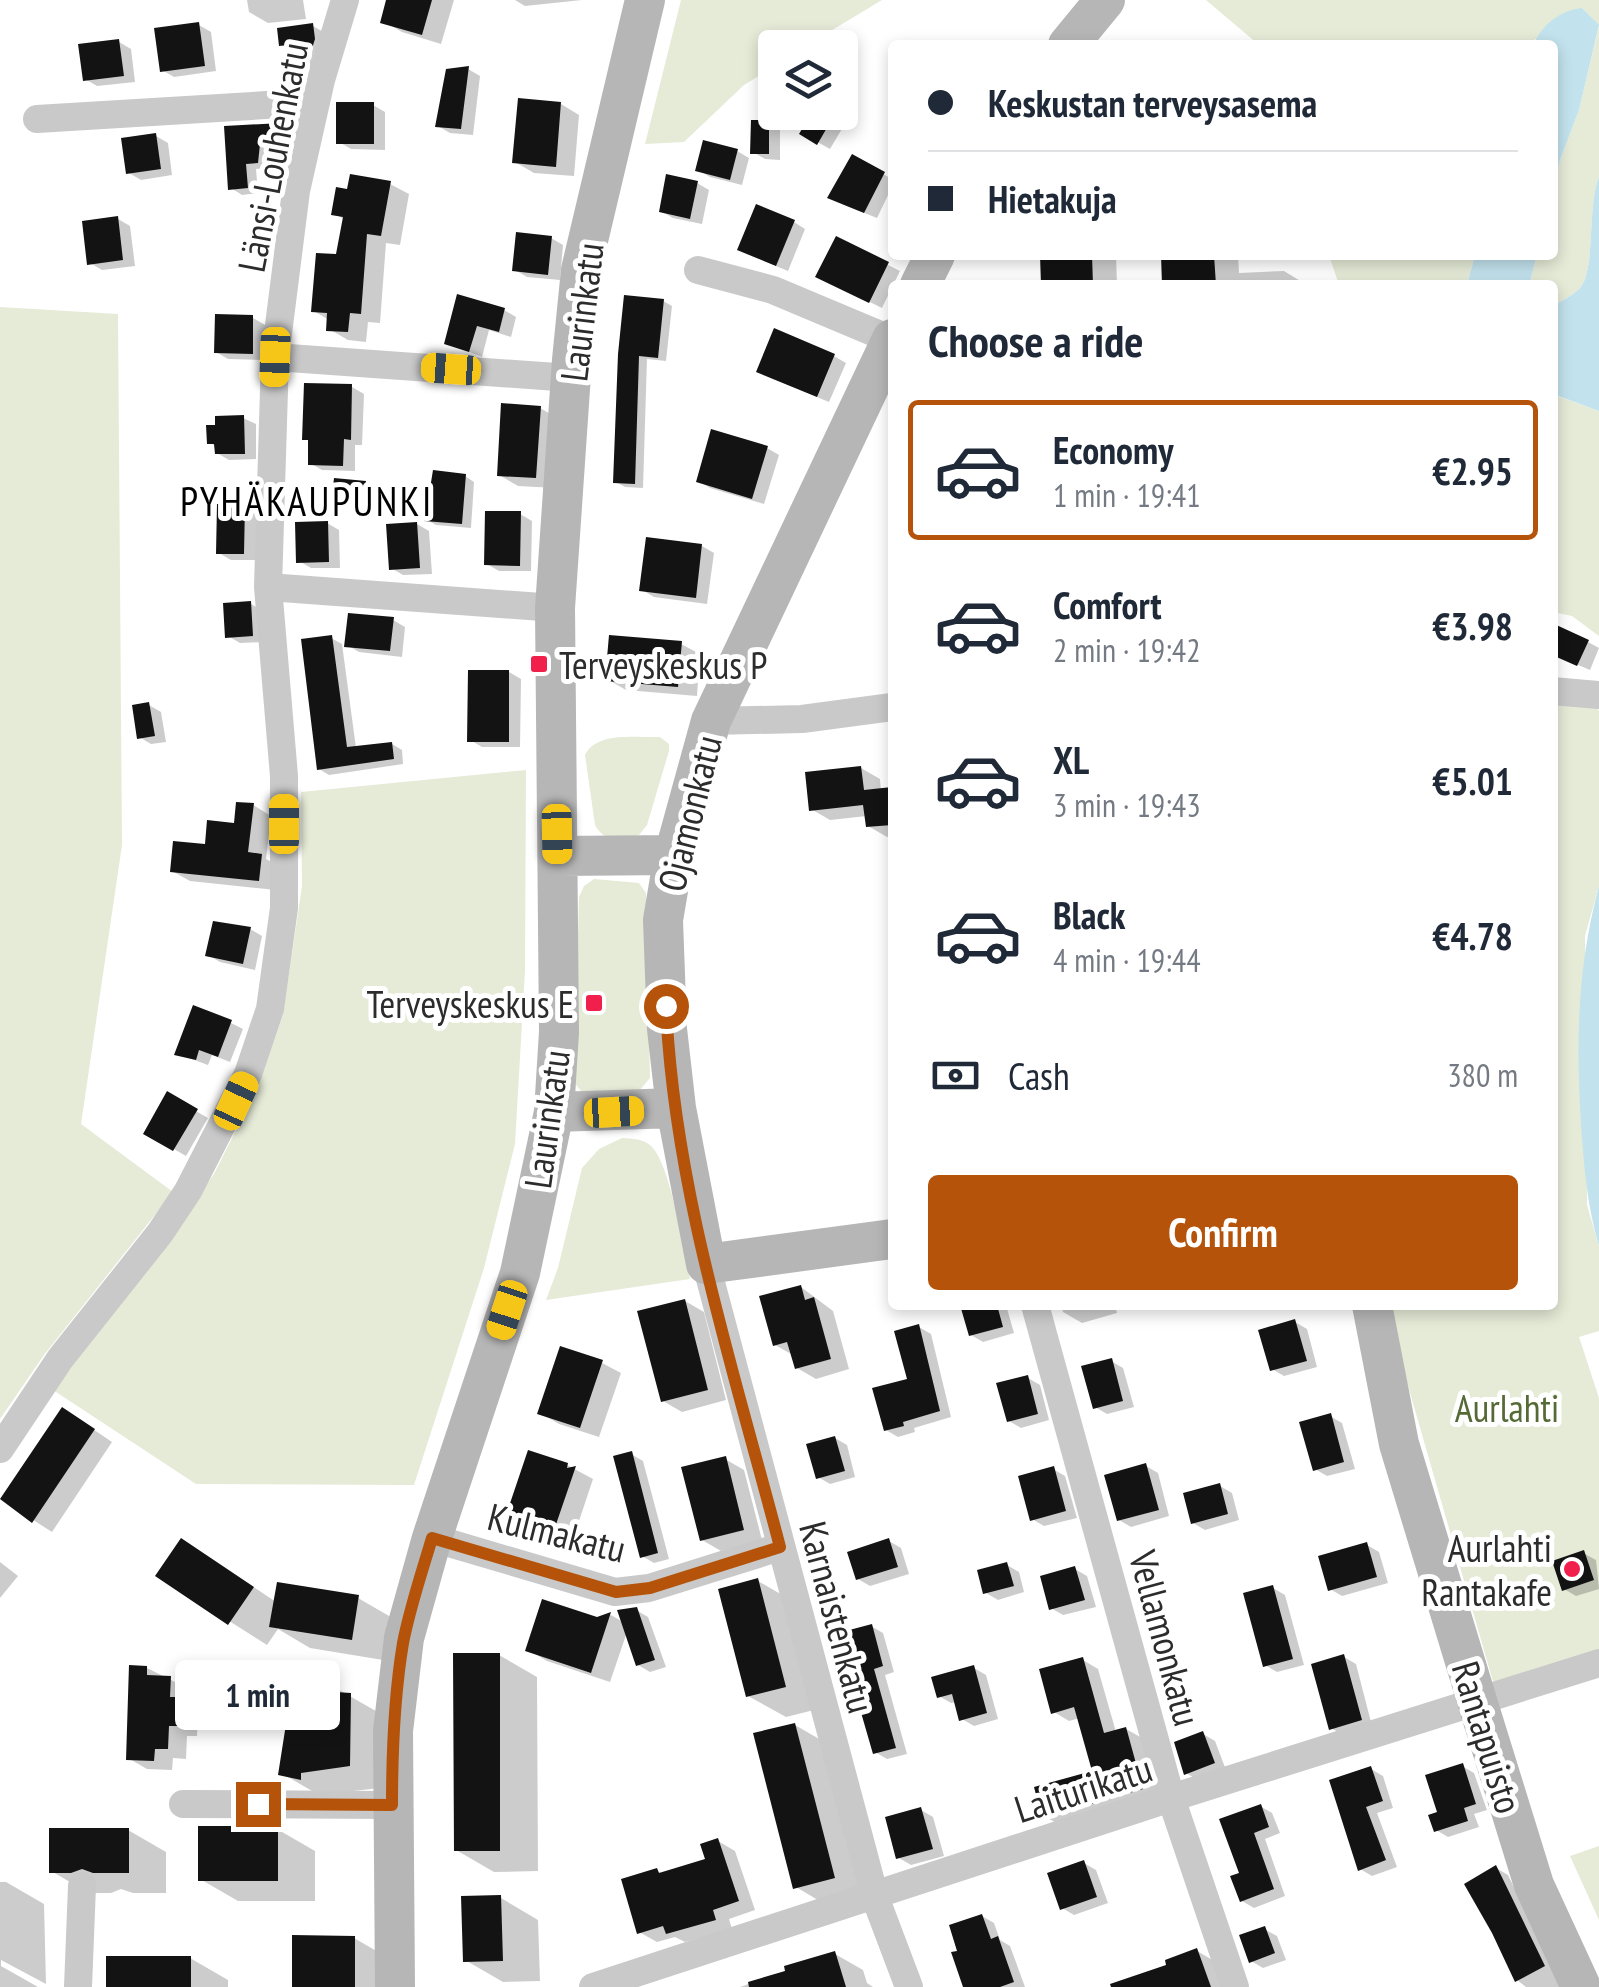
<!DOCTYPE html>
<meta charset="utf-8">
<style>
body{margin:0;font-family:"PT Sans Narrow",sans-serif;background:#f2f2f3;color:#1f2937;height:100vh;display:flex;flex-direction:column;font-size:38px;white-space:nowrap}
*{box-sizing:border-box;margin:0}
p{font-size:32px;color:#747a83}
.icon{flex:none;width:55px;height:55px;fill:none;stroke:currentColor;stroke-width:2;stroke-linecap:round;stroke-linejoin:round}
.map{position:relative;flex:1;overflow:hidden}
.drawer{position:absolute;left:888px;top:280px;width:670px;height:1030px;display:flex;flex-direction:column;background:#fff;border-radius:10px;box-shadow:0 5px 15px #0003}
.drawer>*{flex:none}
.banner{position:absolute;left:888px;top:40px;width:670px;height:220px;border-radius:10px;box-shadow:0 5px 15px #0003;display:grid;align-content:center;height:220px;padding:0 40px;background:#fff}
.buttons{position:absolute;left:758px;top:30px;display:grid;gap:20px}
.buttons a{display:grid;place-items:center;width:100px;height:100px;border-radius:10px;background:#fff;box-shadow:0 5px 15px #0003;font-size:50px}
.end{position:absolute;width:45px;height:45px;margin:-22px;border:12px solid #b45309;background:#fff;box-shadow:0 0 0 5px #fff}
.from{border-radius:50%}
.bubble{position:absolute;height:70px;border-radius:10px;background:#fff;box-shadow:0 5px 15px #0003;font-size:32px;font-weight:600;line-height:70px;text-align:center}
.car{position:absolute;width:30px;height:60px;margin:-30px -15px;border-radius:12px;box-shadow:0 0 8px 2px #0007;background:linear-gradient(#f5c518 24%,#345 0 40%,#f5c518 0 76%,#345 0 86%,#f5c518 0)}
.banner b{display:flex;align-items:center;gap:35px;height:95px;font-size:38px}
.banner b+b{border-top:2px solid #e0e1e3}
.banner i{width:25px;height:25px;background:#1f2937}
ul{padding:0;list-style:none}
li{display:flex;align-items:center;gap:30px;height:140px;margin:0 20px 15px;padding:0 20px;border:5px solid transparent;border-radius:10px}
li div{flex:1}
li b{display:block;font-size:38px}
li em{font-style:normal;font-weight:600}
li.selected{border-color:#b45309}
li>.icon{width:90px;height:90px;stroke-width:1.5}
h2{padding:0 40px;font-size:45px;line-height:120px}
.pay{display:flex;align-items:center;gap:25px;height:110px;padding:0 40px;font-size:38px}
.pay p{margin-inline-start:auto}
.button{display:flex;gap:20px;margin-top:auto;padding:20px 40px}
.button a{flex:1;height:115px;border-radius:10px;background:#b45309;color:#fff;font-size:40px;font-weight:600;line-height:115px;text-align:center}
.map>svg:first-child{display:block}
.green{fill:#e5ebd7}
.water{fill:#c2e2ed}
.shadow{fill:#0003}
.building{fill:#131313}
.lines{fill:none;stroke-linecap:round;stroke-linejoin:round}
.street{stroke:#c9c9c9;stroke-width:28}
.secondary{stroke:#b6b6b6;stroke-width:40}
.route{stroke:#b45309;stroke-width:12}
.poi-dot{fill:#f11f4c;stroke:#fff;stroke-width:4}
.labels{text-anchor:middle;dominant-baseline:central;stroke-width:10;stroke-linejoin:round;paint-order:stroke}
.street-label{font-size:38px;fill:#2c2c2c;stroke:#fff}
.poi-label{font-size:38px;fill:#2c2c2c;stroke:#fff;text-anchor:end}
.park-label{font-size:38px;fill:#566a37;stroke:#fff}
.neighbourhood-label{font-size:40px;letter-spacing:2.5px;fill:#000;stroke:#fff}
</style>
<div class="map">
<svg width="1599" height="1987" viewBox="0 0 1599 1987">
<rect width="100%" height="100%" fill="#fff"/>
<path class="green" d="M681,0H882L804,47L775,48V66L744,85L684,142L645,144Z
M1206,0H1599V177C1587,205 1596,270 1580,288C1573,296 1561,300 1553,307V321L1552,285H1529L1537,255H1552L1553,190L1560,160L1579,110L1599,26L1582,8L1534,40L1533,45H1259Z
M1329,255H1475L1467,285H1339Z
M0,307L118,314L122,845L81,1124L173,1192L44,1355L0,1419Z
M1552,394L1599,411V636L1572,616L1553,612Z
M1553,702L1593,703L1599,711V886L1585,936L1587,1205L1599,1246V1331L1579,1337L1599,1398V1650L1494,1685L1400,1358L1389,1305H1552Z
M660,737L669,744V751L647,825L639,835C621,839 605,844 595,825L585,755C597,731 636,738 660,737Z
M526,770L525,971L515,1144L484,1268L414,1485L196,1484L53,1390L214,1174L258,1086L283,1015L302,886L301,792Z
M594,879L639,883L646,893L650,1078L639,1091L584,1095L574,1082L579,897L584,886Z
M622,1138C633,1139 643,1138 652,1147C671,1167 683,1249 690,1279L546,1300L558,1268L582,1168L599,1149Z
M1599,1846V1920L1570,1856Z"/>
<path class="water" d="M1582,8L1599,25L1579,110L1560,160L1553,190L1552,45H1533C1543,24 1559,11 1582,8Z
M1599,177V411L1553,394V307C1561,300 1573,296 1580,288C1596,270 1587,205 1599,177Z
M1475,255H1537L1529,285H1467Z
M1599,886V1246C1587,1205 1584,1167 1581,1124C1576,1040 1577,968 1599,886Z"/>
<path class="shadow" d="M247,0H303L306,19L268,23L249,12Z
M389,0H454L441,44L402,32L383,21Z
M515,0H582L525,6Z
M199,25L211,32L216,71L174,77L162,70Z
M313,26L332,37L312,69L293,58L292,51L282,45Z
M119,42L131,49L135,82L97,86L85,79Z
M468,69L480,76L473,135L450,133L438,126Z
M561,104L579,115L574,176L534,173L515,162Z
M373,105L385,112V150L351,149L339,142Z
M831,112L846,122L830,149L803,134Z
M768,122L780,129V160L765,159L753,152Z
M280,125L291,131L292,148H270L268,168L256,169L258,193L242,195L231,188L227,129Z
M156,136L168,143L172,175L141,180L129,173Z
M737,151L749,158L742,185L710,177L698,170Z
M853,157L892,179V187L877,218L842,204Z
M697,183L709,190L702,224L673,218L661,211Z
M390,184L409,194L400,245L386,243L380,323L368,322L366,342L348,340L329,329V320L314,311L338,257L345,220L334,213L349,192Z
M118,219L130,226L135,266L102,270L90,263Z
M794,222L805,229L788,271L752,256Z
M551,238L563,245L560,280L527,277L515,270Z
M837,239L900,271L882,308L831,283Z
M1043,255H1116L1117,285H1044Z
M1164,255H1238L1239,273L1284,271L1307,285H1165Z
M626,297L663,301L672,306L666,361L647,359L643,488L625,487L616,482Z
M504,310L516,317L511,337L489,330L482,357L447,343Z
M253,318L265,325L264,360L228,359L216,352Z
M834,356L846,363L829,402L771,378Z
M352,387L364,394L362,445H355V471L322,470L310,463L311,442L305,438Z
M540,408L559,419L555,488L518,486L499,475Z
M243,418L256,424V459L229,460L217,453V447L209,442Z
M767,448L779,455L764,504L710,488L699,481Z
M465,476L474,482L471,528L436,525L427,520Z
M366,483L371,486L369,500L335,495Z
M244,507L256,514V560H231L219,553Z
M520,514L532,521L531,571H499L487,564Z
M327,523L339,530L340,568H311L299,561Z
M417,524L429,531L432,574L403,575L391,568Z
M702,546L714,553L707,604L654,597L642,590Z
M251,604L263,611L265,642L240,643L228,636Z
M393,620L405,627L402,657L359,652L347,645Z
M331,638L342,644L356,748L392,744L402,750L403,764L329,775L319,769Z
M1588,642L1599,648L1590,670L1552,654Z
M681,644L700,654L697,696L626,690L607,679Z
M509,672L521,679L520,747H482L470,740Z
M149,705L161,712L166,742L151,744L139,737Z
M861,768L880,779L881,791L892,790V836L887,837L868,826L867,816L830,820L811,809Z
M253,805L271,816L266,859L279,866L276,890L190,881L172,871L236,826Z
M250,929L262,936L255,970L220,962L208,955Z
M231,1023L243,1029L230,1062L212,1055L208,1065L178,1054Z
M168,1095L208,1118L186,1156L146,1133Z
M801,1287L833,1311L849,1369L816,1379L797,1368L793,1355L775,1345Z
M685,1301L704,1312L726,1400L682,1412L663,1401Z
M963,1305H1006L1014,1333L983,1342L971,1335Z
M1061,1305H1115L1117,1313L1082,1323L1063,1312Z
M1295,1322L1307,1329L1317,1367L1284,1376L1272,1369Z
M919,1327L931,1334L951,1417L914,1428L915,1432L898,1437L886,1430L910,1381Z
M1111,1361L1123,1368L1134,1407L1107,1414L1095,1407Z
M602,1363L621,1373L599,1437L559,1424L540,1413Z
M1028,1378L1040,1385L1049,1420L1021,1428L1009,1421Z
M1330,1416L1342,1423L1355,1469L1327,1476L1315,1469Z
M81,1421L112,1442L52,1532L2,1500Z
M835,1438L847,1445L855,1477L830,1484L818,1477Z
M631,1454L643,1461L669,1559L654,1563L642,1556Z
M725,1459L744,1470L762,1540L721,1551L702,1540Z
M567,1465L593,1479L571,1545L526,1531L507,1520Z
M1146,1466L1158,1473L1169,1516L1131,1527L1119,1520Z
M1053,1469L1065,1476L1077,1518L1044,1526L1032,1519Z
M1220,1486L1232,1493L1239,1520L1205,1530L1193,1523Z
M889,1541L901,1548L909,1574L870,1586L858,1579Z
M1367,1545L1379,1552L1388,1583L1342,1596L1330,1589Z
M1583,1553L1596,1560L1599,1589L1576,1596L1564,1589Z
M0,1562L18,1576L0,1598Z
M219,1564L276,1602L358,1598L396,1620L389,1661L310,1648L278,1629L267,1645L158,1576Z
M1007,1565L1019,1572L1024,1592L998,1600L986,1593Z
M1075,1569L1087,1576L1096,1607L1063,1615L1051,1608Z
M758,1581L796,1603L822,1708L786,1717L748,1696Z
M1273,1588L1285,1595L1304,1665L1277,1672L1265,1665Z
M636,1610L648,1617L666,1667L650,1672L638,1665L627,1632L610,1682L547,1661L528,1650L611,1615L623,1622Z
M871,1626L883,1633L894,1672L885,1675L907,1754L887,1759L875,1752Z
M499,1655L537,1677L538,1871L494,1872L456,1850Z
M1344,1657L1356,1664L1372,1726L1343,1735L1331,1728Z
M1083,1660L1098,1669L1116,1732L1126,1729L1142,1738L1158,1797L1060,1825L1044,1816L1095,1773L1080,1718L1069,1721L1054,1712Z
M147,1668L189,1689L188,1705L198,1711L197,1736H187L186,1759L173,1758L172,1770L147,1769L128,1758Z
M974,1668L986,1675L998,1719L974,1726L962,1719L957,1702L951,1703L939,1696Z
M320,1679L388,1718V1787L319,1795L281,1773Z
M795,1725L833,1747L872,1900L833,1909L796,1887Z
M1203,1734L1215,1741L1226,1770L1198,1780L1186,1773Z
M1462,1766L1474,1773L1487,1810L1474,1814L1479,1827L1448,1837L1436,1830Z
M1371,1769L1383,1776L1393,1808L1377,1813L1397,1867L1372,1876L1360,1869L1332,1781Z
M1260,1806L1272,1813L1280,1833L1265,1839L1285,1896L1254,1908L1242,1901V1874Z
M921,1810L933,1817L944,1856L911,1865L899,1858Z
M277,1829L315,1851V1901H238L200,1879Z
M128,1830L166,1852V1893H133L121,1889L111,1893H89L51,1871Z
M718,1841L735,1851L755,1910L729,1919L732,1929L685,1942L675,1937L657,1942L639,1932L657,1871L663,1874L708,1861Z
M1084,1863L1096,1870L1108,1903L1074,1915L1062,1908Z
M1496,1868L1508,1875L1562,1987H1526L1517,1980Z
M0,1882H6L44,1904L46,1984L1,1960V1966L38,1987H0Z
M501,1898L538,1920L540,1981L503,1982L465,1960Z
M982,1916L994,1923L1000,1940L1010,1946L1025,1987H966L961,1952Z
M1264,1929L1277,1936L1286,1960L1263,1968L1251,1961Z
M354,1938L392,1960V1987H294Z
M1197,1951L1216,1962L1224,1987H1140Z
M835,1954L863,1970L867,1983L873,1987H740Z
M190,1958L228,1980V1987H108Z"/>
<path class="building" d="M386,0H432L422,35L380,23Z
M199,22L205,66L160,72L154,28Z
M313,23L315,39L309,58L291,60L289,45L279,46L277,28Z
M119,39L124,76L83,81L78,44Z
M469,66L461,129L435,127L446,69Z
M518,98L561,102L556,167L512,163Z
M336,102H374V144H336Z
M812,112H836L817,145L799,134Z
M751,120H769V154H750Z
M281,123L282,144H260L258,163L246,164L248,188L228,190L224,126Z
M156,133L161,169L126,174L121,138Z
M703,140L738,149L730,180L695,171Z
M852,154L885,172L864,213L827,198Z
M350,174L391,181L381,236L367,234L361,314L350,313L348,332L326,331L327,313L311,312L316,253L336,254L343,217L331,215L336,187L347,189Z
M666,174L698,181L690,219L659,212Z
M756,204L795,220L776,266L737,250Z
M118,216L123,260L87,265L82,221Z
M516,232L552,236L548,275L512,271Z
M836,236L889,262L869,303L815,277Z
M1040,255H1092L1093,285H1041Z
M1161,255H1214L1216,285H1162Z
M457,294L505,308L499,332L477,326L469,352L444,344Z
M624,295L664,299L658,358L639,356L635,484L613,483L618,354Z
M215,314L253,315V354L214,353Z
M774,328L835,354L817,397L756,372Z
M304,383L352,384L351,440L344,439L343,466L308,465V440H302Z
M501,403L541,406L536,478L497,476Z
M244,415L245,454H215L214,444H207L206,425H215V416Z
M711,429L768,446L752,499L696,482Z
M433,470L466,474L462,524L424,521L426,495H429Z
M334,478L366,481L365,499L332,496Z
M217,504H245L244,554H216Z
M485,511H521L520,566L484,565Z
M328,521L329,562L296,563L295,522Z
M417,522L420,568L389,570L386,524Z
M646,537L702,544L696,598L639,591Z
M251,601L253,636L225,638L223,603Z
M348,613L394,617L390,651L344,647Z
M1552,623L1589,640L1577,666L1552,655Z
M332,635L347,747L392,742L394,759L317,770L301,639Z
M609,635L682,641L678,687L605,681Z
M468,670H509V742H467Z
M149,702L155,736L137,739L132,705Z
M861,766L864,790L892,787V825L866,827L863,805L809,811L805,772Z
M236,802L254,803L248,852L262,854L259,881L170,872L173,841L205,844L207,820L234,823Z
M213,921L251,927L243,964L205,956Z
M193,1005L232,1020L218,1057L199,1050L196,1060L174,1055Z
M167,1091L198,1109L173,1151L143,1134Z
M801,1285L805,1300L814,1297L831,1359L795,1369L787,1342L773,1346L759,1296Z
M685,1299L708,1390L661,1402L637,1311Z
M960,1305H997L1003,1327L969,1336Z
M1295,1319L1307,1361L1270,1371L1258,1330Z
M919,1324L940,1411L903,1422L904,1426L884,1431L872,1388L907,1379L894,1331Z
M560,1346L603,1360L580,1428L537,1414Z
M1112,1358L1123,1401L1093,1409L1081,1366Z
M1028,1375L1038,1414L1007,1422L996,1383Z
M62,1407L95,1429L32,1523L0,1499Z
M1331,1413L1344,1462L1313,1471L1299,1422Z
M835,1436L845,1471L816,1479L806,1444Z
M528,1450L568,1463L567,1468L576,1466L552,1536L504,1521Z
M632,1451L658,1553L640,1558L613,1456Z
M726,1456L744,1530L700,1541L681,1467Z
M1146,1463L1159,1510L1117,1521L1104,1475Z
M1054,1466L1066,1511L1030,1521L1018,1476Z
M1220,1483L1228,1514L1191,1524L1183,1493Z
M181,1538L254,1587L228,1625L155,1576Z
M889,1538L898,1567L856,1580L847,1552Z
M1367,1542L1377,1577L1328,1591L1318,1556Z
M1584,1550L1594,1580L1562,1591L1552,1561Z
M1007,1562L1014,1586L983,1594L977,1570Z
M1075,1566L1085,1600L1049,1610L1040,1576Z
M758,1578L786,1687L746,1697L718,1589Z
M277,1582L359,1595L352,1640L269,1627Z
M1273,1585L1293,1659L1263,1667L1243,1593Z
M542,1599L597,1617L611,1612L591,1673L525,1651Z
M637,1607L655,1660L636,1666L617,1610Z
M872,1624L883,1666L874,1669L896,1748L873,1754L838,1633Z
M453,1653H500V1851H454Z
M1344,1654L1362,1720L1329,1730L1311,1664Z
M1083,1657L1104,1733L1126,1727L1143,1789L1042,1818L1034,1787L1092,1771L1074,1707L1051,1714L1039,1669Z
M129,1665L147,1666V1675L171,1676L170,1697H179L178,1726H169L168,1749H155L154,1761L126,1760Z
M974,1665L987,1713L959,1721L952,1694L937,1698L931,1677Z
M294,1673L321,1677L319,1691L351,1693L350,1766L301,1773V1780L278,1775Z
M795,1723L835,1878L793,1889L753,1733Z
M1203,1731L1215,1763L1184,1775L1174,1742Z
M1463,1763L1476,1804L1464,1808L1468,1821L1434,1832L1428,1815L1437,1812L1425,1775Z
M1371,1766L1383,1801L1366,1807L1386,1860L1358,1871L1329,1780Z
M1261,1804L1269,1827L1254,1833L1274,1889L1240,1902L1230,1876L1239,1873L1219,1819Z
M921,1807L933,1849L896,1859L885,1817Z
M198,1826H278V1881H198Z
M49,1828H129V1873H93L82,1869L71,1873H49Z
M718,1838L739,1901L713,1910L716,1920L666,1934L663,1926L637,1934L621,1879L657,1868L659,1873L705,1859L700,1844Z
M1084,1860L1097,1897L1060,1910L1047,1873Z
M1496,1865L1545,1966L1515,1982L1492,1933L1464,1884Z
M501,1895L503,1961L463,1962L461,1896Z
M982,1914L991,1939L998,1936L1014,1982L1000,1987H963L951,1952L957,1951L949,1925Z
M1265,1926L1275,1953L1249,1963L1239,1935Z
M292,1935L355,1936V1987H292Z
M1197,1948L1211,1987H1111L1110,1984L1166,1965L1165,1960Z
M835,1951L846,1987H749L748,1982L785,1971L784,1966Z
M106,1956H191V1987H106Z"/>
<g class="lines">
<path class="street" d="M37,119L316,102
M698,270L773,290L892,340
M275,357L571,378
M268,587L555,608
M1552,691L1599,695
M711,721L802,719L892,707
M706,1264L875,1897L909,1987
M1035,1305L1171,1798L1235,1987
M0,1449L60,1359L160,1233L188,1191L248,1074L270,1009L284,908V776L268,587L275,357L296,191L321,80L345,0
M432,1538L615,1592L649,1588L780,1547
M183,1804L392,1805
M78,1987L82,1886
M593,1987L1171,1798L1599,1663"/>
<path class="secondary" d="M1068,45L1105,0
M920,285L935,255
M892,339L711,721L674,855L663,920L667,1029L676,1108L706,1264L892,1239
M558,856L674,855
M554,1112L676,1108
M1372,1305L1399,1444L1478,1704L1534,1885L1581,1987
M395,1987L393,1731L404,1638L432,1538L520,1273L554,1112L559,1032L555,608L572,360L581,270L645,0"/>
</g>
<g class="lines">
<path class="route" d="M258,1804L392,1805C392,1750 394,1697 403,1643C410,1607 422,1572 432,1538L616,1592L650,1588L780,1547C734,1370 674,1190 666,1006"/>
</g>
<g class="poi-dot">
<rect x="529" y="654" width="20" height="20" rx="5"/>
<rect x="584" y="993" width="20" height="20" rx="5"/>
<circle cx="1572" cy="1569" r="10"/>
</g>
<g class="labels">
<g class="street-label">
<text transform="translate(272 157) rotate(-79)">Länsi-Louhenkatu</text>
<text transform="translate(581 312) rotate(-83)">Laurinkatu</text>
<text transform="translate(689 813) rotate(-76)">Ojamonkatu</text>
<text transform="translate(546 1119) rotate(-82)">Laurinkatu</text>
<text transform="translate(557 1532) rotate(14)">Kulmakatu</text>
<text transform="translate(838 1617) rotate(75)">Karnaistenkatu</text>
<text transform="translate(1166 1638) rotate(75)">Vellamonkatu</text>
<text transform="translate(1488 1737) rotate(73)">Rantapuisto</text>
<text transform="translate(1083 1788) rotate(-18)">Laiturikatu</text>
</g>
<g class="poi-label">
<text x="559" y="664" text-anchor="start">Terveyskeskus P</text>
<text x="574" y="1003">Terveyskeskus E</text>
<text x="1552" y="1547">Aurlahti<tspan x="1552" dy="44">Rantakafe</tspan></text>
</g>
<g class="park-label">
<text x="1507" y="1407">Aurlahti</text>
</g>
<g class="neighbourhood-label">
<text x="307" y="501">PYHÄKAUPUNKI</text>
</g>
</g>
</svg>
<div class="buttons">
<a><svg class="icon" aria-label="layers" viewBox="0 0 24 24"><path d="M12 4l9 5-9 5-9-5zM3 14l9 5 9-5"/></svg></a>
</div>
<i class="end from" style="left:666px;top:1006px"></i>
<i class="end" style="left:258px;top:1804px"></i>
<div class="bubble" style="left:175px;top:1660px;width:165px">1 min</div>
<i class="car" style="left:275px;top:357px;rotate:182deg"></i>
<i class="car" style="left:451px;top:369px;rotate:274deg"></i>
<i class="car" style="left:284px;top:824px;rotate:0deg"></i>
<i class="car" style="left:557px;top:834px;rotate:179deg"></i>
<i class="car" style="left:236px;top:1101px;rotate:25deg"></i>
<i class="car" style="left:614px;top:1112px;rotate:87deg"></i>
<i class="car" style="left:507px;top:1310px;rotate:198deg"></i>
<div class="banner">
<b><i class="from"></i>Keskustan terveysasema</b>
<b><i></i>Hietakuja</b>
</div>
<section class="drawer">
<h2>Choose a ride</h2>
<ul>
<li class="selected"><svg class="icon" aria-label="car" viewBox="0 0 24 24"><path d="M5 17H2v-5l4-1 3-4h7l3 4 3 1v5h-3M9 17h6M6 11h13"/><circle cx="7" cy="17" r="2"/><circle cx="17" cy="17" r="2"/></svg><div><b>Economy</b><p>1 min · 19:41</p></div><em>€2.95</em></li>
<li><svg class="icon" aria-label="car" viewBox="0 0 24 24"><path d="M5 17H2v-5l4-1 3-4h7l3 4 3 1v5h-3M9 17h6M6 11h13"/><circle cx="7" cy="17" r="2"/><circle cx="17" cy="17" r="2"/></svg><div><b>Comfort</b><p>2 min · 19:42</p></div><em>€3.98</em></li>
<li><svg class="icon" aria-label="car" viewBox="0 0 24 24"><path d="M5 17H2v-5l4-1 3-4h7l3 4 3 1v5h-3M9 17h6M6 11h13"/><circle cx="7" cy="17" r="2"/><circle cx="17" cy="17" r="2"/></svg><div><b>XL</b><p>3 min · 19:43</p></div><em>€5.01</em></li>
<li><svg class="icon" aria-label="car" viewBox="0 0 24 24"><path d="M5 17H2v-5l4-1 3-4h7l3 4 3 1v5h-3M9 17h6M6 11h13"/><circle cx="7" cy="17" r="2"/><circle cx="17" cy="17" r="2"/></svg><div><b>Black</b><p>4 min · 19:44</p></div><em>€4.78</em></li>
</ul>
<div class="pay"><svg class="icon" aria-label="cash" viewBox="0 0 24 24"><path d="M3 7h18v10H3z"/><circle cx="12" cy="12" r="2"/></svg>Cash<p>380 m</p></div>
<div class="button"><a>Confirm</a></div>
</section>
</div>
